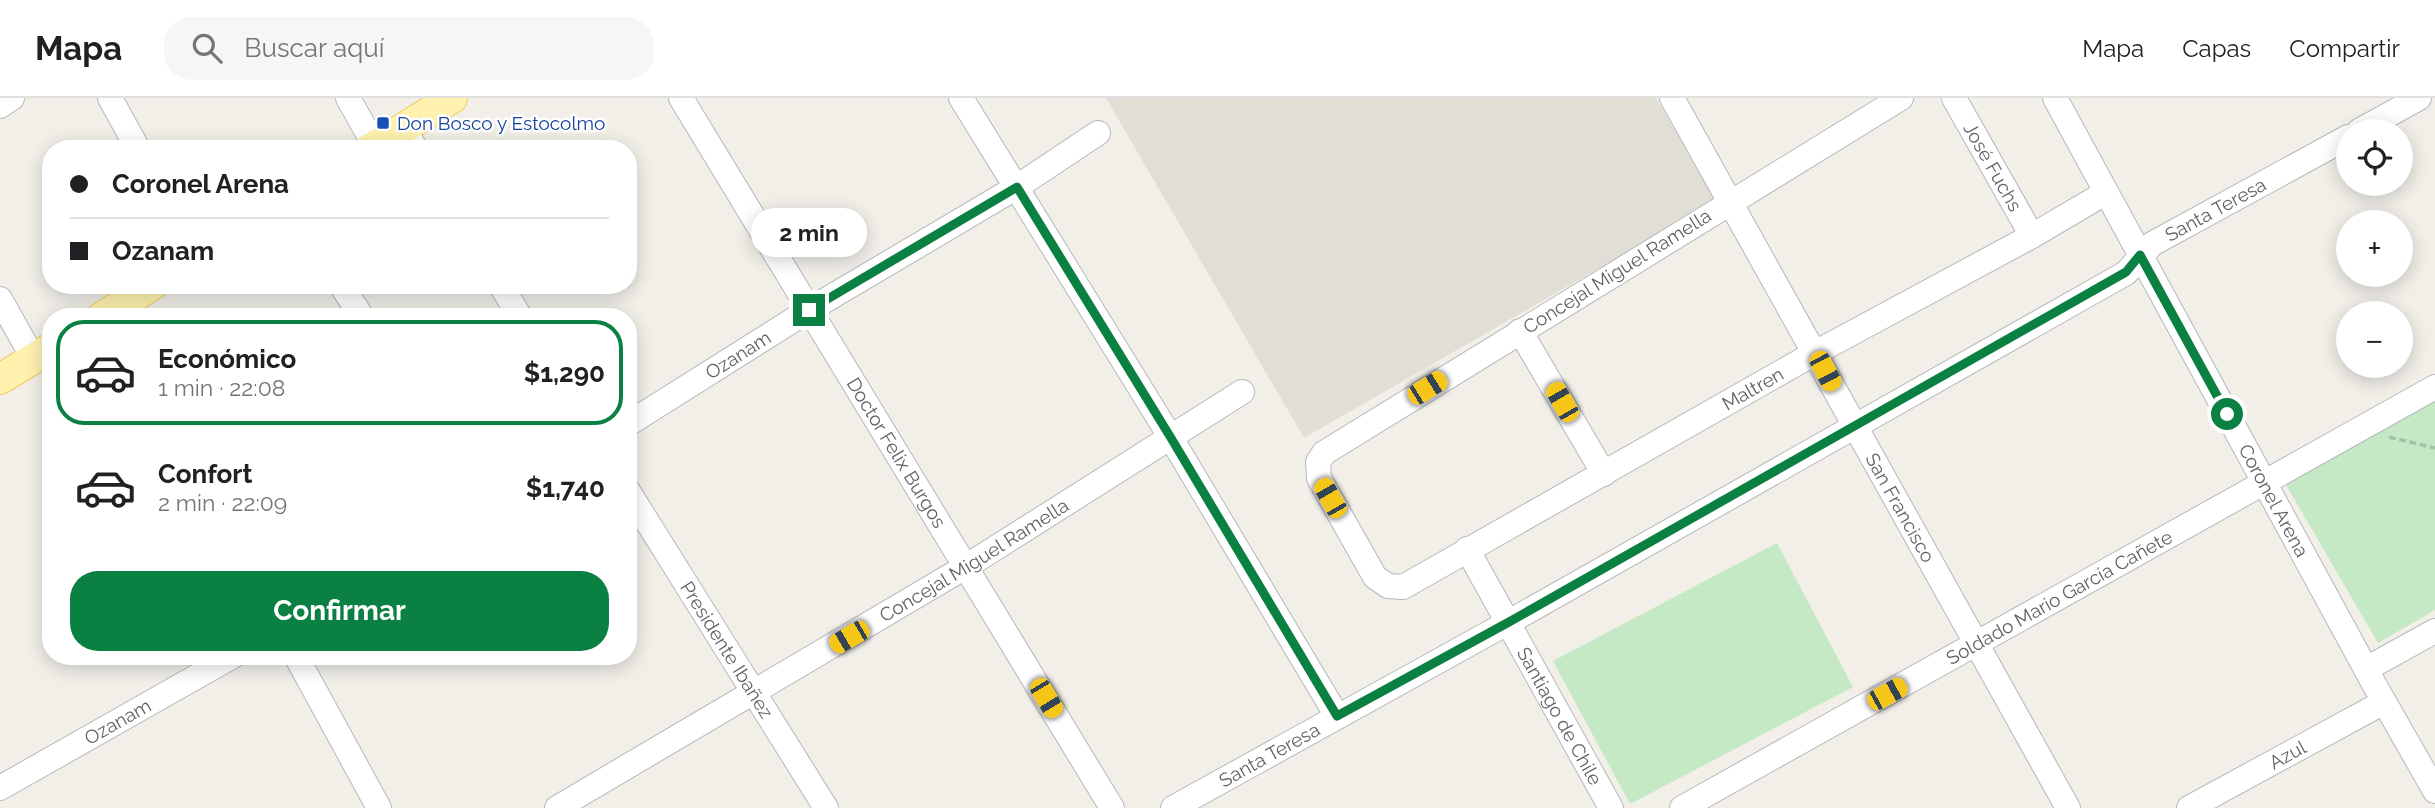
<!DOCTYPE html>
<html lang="es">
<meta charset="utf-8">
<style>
body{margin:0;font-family:Raleway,sans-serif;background:#f6f6f6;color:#202124;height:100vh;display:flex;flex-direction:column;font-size:26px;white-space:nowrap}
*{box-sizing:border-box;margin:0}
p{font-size:23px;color:#757577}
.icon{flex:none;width:38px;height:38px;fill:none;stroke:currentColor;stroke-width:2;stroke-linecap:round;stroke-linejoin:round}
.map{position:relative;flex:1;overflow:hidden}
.details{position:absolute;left:42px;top:210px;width:595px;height:357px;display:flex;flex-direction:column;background:#fff;border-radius:28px;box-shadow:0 4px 18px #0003}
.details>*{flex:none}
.banner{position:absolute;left:42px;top:42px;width:595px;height:154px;border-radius:28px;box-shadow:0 4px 18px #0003;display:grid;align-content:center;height:154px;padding:0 28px;background:#fff}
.fabs{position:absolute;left:2336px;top:21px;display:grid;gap:14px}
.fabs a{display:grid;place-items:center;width:77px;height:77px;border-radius:50%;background:#fff;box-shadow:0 4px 18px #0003;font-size:35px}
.end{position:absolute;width:32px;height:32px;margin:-16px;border:9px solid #0b8043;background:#fff;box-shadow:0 0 0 4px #fff}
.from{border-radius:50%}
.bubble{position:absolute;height:49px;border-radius:24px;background:#fff;box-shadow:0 4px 18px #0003;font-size:23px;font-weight:700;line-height:49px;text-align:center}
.car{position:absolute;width:21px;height:42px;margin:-21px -10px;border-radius:9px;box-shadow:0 0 5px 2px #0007;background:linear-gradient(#f5c518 24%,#345 0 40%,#f5c518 0 76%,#345 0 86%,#f5c518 0)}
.banner b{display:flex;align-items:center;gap:24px;height:66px;font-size:26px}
.banner b+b{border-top:2px solid #e0e0e0}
.banner i{width:18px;height:18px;background:#202124}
ul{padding:12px 0 0;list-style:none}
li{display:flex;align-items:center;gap:21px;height:105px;margin:0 14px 10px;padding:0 14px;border:4px solid transparent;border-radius:28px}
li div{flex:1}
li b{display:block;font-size:26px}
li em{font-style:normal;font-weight:700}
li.on{border-color:#0b8043}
li>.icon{width:63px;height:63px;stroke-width:1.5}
.primary-button{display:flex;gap:14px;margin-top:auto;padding:14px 28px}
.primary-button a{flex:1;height:80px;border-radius:28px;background:#0b8043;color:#fff;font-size:28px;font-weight:700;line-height:80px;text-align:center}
header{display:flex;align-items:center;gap:42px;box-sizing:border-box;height:98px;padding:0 35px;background:#fff;border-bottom:2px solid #e0e0e0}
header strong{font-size:33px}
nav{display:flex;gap:38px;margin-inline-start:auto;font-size:24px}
.search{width:490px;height:63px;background:#f6f6f6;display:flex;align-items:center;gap:18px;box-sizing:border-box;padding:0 24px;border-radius:28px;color:#757577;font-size:26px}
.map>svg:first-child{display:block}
.education{fill:#e1ded6}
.green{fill:#c5e8c5}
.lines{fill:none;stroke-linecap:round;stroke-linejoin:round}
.minor-casing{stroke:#b5b8bc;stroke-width:26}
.major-casing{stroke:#f2c960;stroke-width:32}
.path{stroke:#9cc7a9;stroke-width:3.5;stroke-dasharray:7 3.5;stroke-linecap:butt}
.minor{stroke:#fff;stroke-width:24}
.major{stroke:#fff2af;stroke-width:30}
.route{stroke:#0b8043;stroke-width:9}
.transit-dot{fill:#1a4fb4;stroke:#fff;stroke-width:2.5}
.labels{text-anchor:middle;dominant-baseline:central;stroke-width:5;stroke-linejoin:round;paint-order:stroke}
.transit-label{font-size:19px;fill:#164399;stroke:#fff;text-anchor:start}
.street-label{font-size:19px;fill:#5f6368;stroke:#fff}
</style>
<header>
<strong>Mapa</strong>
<div class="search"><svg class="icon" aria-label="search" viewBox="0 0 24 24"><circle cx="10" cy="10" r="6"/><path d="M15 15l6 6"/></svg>Buscar aquí</div>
<nav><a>Mapa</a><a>Capas</a><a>Compartir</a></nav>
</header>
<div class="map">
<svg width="2435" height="710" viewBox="0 0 2435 710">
<rect width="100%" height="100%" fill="#f1efe8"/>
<path class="education" d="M1106,0H1656L1716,103L1304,340Z"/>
<path class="green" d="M2435,299V512L2378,545L2285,385Z
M1777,445L1853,589L1630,706L1553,563Z"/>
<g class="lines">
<defs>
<g id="minor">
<path d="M110,0L138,51"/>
<path d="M348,0L375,48"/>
<path id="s1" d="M681,0C824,237 970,472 1112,710"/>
<path d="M961,0L1171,340L1337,618"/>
<path id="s2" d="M1672,0L2068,710"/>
<path id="s3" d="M1901,0L1324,355L1318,364L1319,380L1375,479L1388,488L1403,489L1815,255L2032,138L2105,95"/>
<path id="s4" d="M1954,0L2032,138"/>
<path id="s5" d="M2055,0L2374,586L2435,693"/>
<path d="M0,8L12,0"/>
<path d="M403,30L416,51"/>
<path d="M2359,33L2419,0"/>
<path d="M341,187L362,219"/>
<path d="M501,187L520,219"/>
<path d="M0,201L33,260"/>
<path d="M1520,233L1604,376"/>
<path id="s6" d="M628,326L809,212L1017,89L1098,35"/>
<path id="s7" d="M628,393L826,710"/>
<path id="s8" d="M1467,451L1611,710"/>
<path d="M296,558L379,710"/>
<path d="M2366,571L2435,533"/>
<path id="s9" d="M0,690L233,558"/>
<path id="s10" d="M557,710L967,468L1242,294"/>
<path id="s11" d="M1173,710L1509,524L2126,175L2152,146L2348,39"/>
<path id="s12" d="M1682,710L2435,289"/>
<path id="s13" d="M2189,710L2384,604"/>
</g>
<path id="major" d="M370,51L452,0
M102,219L152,187
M0,281L51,250"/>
</defs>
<use href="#minor" class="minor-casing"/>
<use href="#major" class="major-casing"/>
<path class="path" d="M2389,339L2435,350"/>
<use href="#minor" class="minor"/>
<use href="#major" class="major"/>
</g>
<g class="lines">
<path class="route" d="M809,212L1017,89L1171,340L1337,618L1509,524L2126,174L2140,157L2227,316"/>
</g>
<rect class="transit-dot" x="376" y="18" width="14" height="14" rx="3.5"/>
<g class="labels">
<g class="transit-label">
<text x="397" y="25">Don Bosco y Estocolmo</text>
</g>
<g class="street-label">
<text stroke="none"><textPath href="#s4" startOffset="79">José Fuchs</textPath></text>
<text stroke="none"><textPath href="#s11" startOffset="1204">Santa Teresa</textPath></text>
<text transform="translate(1617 173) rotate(-32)">Concejal Miguel Ramella</text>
<text stroke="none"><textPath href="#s6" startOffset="130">Ozanam</textPath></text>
<text stroke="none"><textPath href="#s3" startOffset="1251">Maltren</textPath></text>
<text stroke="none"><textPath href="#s1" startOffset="415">Doctor Felix Burgos</textPath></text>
<text stroke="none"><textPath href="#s5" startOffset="458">Coronel Arena</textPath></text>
<text stroke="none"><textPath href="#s2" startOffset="469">San Francisco</textPath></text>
<text stroke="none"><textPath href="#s10" startOffset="485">Concejal Miguel Ramella</textPath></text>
<text stroke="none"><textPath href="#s12" startOffset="432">Soldado Mario García Cañete</textPath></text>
<text stroke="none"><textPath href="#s7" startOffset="187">Presidente Ibañez</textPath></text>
<text stroke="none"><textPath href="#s8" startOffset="191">Santiago de Chile</textPath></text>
<text stroke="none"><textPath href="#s9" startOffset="135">Ozanam</textPath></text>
<text stroke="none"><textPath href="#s11" startOffset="110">Santa Teresa</textPath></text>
<text stroke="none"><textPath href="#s13" startOffset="112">Azul</textPath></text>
</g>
</g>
</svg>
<div class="fabs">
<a><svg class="icon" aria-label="locate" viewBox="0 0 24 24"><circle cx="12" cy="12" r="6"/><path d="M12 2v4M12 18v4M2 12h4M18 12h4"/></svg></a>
<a>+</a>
<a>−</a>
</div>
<i class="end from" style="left:2227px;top:316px"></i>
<i class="end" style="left:809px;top:212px"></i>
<div class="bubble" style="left:751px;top:110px;width:116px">2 min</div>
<i class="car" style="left:1825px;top:273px;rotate:152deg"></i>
<i class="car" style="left:1427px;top:290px;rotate:58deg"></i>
<i class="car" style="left:1562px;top:304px;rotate:330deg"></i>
<i class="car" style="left:1330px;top:400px;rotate:330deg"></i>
<i class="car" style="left:849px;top:539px;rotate:240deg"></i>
<i class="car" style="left:1887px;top:596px;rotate:61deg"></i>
<i class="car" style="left:1046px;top:600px;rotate:149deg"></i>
<div class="banner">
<b><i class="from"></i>Coronel Arena</b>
<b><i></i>Ozanam</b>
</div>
<section class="details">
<ul>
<li class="on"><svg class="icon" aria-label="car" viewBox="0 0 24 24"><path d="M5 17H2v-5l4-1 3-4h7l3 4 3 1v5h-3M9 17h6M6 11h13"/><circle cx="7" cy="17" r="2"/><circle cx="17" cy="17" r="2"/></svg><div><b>Económico</b><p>1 min · 22:08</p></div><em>$1,290</em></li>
<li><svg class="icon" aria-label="car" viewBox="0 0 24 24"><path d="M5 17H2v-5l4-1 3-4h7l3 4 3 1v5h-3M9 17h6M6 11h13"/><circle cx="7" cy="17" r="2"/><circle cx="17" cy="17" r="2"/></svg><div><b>Confort</b><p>2 min · 22:09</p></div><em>$1,740</em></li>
</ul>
<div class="primary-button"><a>Confirmar</a></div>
</section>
</div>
